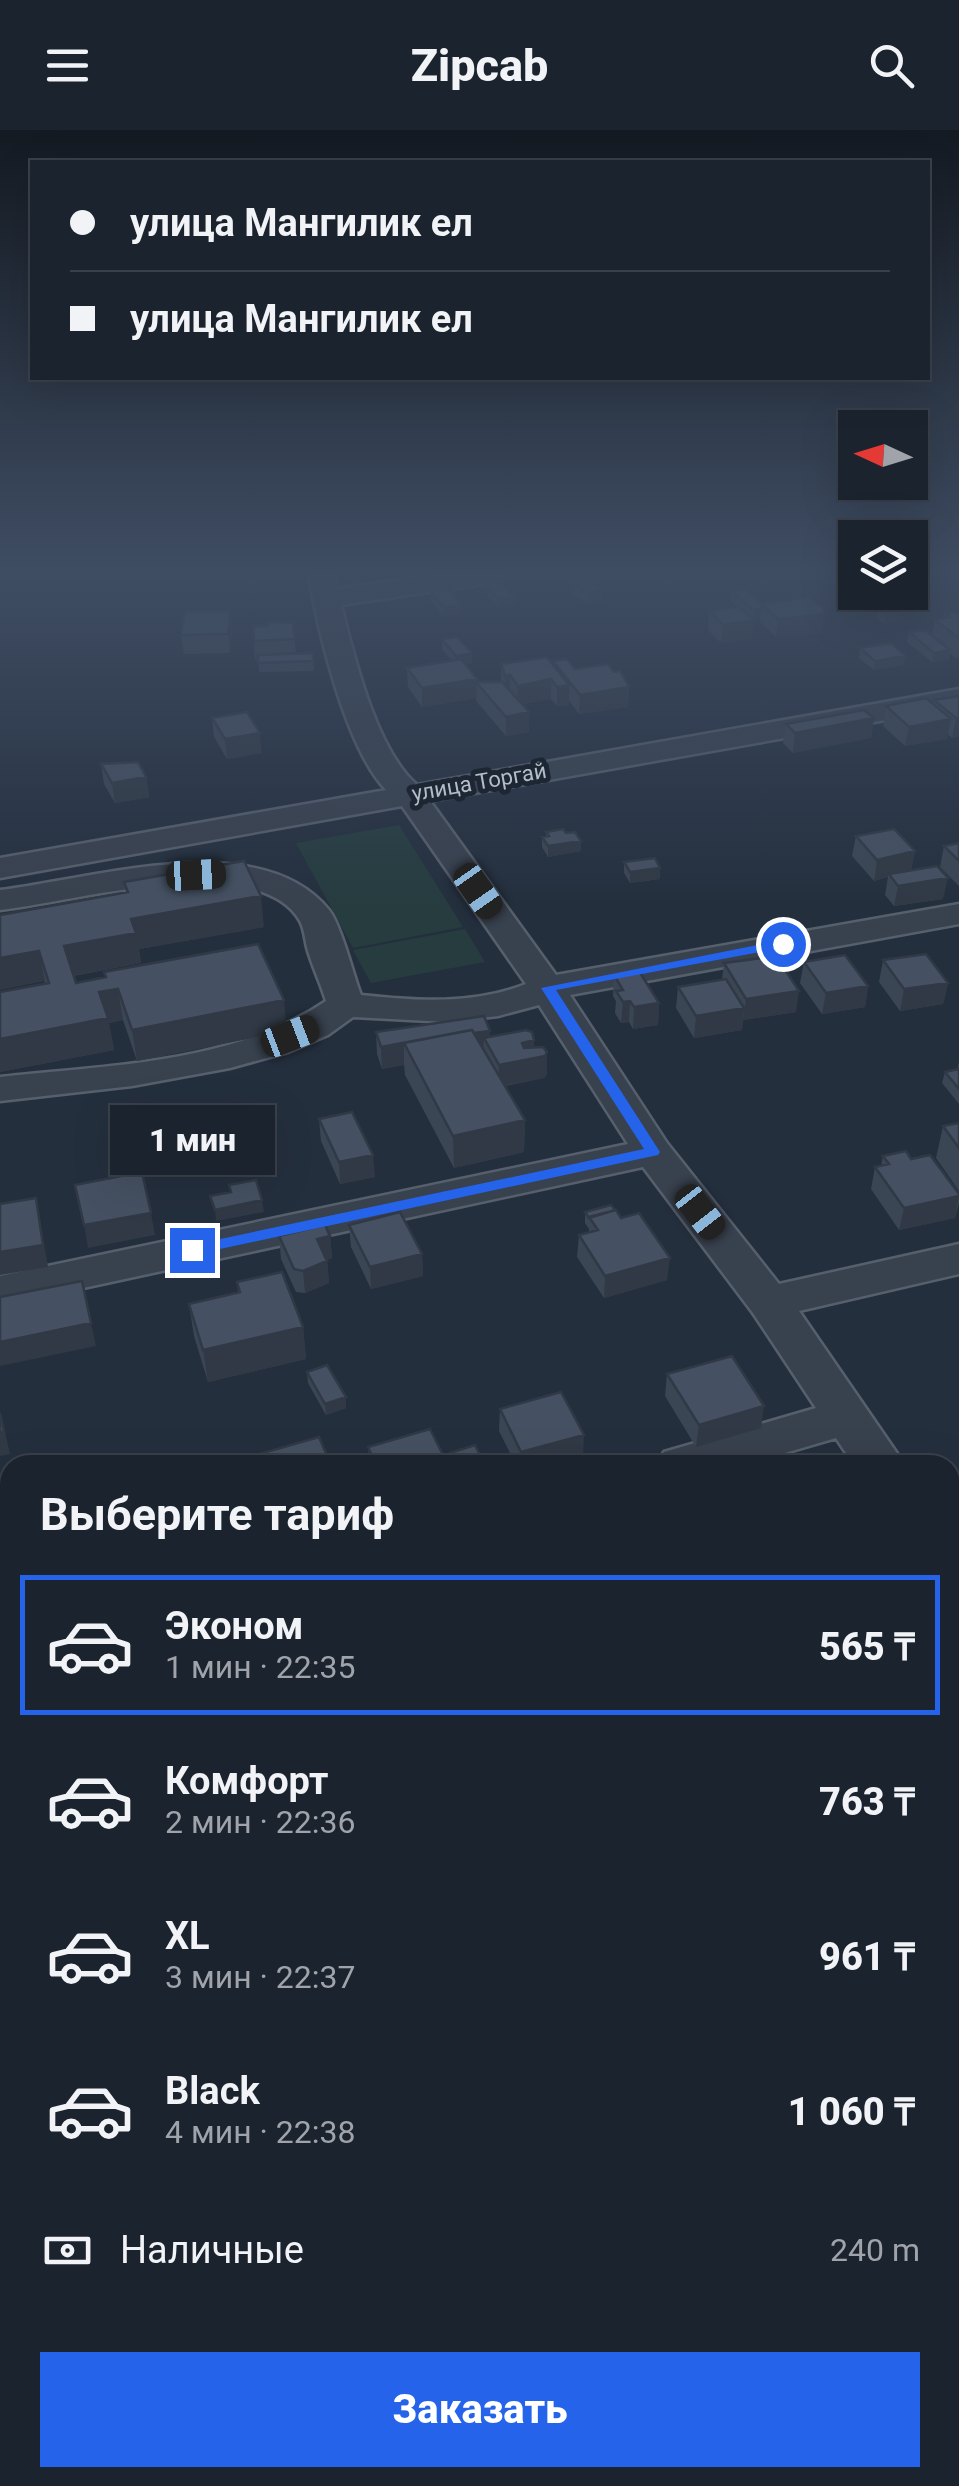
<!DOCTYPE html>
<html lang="ru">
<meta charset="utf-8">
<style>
body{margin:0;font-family:Roboto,sans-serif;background:#242b36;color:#f1f3f6;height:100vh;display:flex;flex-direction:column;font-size:38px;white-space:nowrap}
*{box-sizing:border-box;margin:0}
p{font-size:32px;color:#a0a4aa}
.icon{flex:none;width:55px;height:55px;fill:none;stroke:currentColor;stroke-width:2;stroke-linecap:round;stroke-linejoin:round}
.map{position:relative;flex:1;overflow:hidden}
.sheet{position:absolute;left:0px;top:1325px;width:960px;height:1032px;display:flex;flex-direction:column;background:#1b232e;border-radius:30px 30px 0 0;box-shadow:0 10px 40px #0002,0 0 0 2px #39404a}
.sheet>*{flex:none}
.guide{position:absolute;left:30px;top:30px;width:900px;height:220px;border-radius:0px;box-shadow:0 10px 40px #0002,0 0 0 2px #39404a;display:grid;align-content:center;height:220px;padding:0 40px;background:#1b232e}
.needle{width:65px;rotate:274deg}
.controls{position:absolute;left:838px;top:280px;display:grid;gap:20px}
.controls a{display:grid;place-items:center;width:90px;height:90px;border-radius:0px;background:#1b232e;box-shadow:0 10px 40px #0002,0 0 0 2px #39404a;font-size:50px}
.end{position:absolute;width:45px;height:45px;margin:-22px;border:12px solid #2563eb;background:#fff;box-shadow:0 0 0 5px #fff}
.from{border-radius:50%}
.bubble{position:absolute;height:70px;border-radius:0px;background:#1b232e;box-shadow:0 10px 40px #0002,0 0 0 2px #39404a;font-size:32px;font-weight:800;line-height:70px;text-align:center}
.car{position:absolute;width:30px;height:60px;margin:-30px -15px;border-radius:12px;box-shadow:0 0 8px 2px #0007;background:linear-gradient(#222 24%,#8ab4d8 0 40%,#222 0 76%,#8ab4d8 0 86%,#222 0)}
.guide b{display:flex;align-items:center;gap:35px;height:95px;font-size:38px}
.guide b+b{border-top:2px solid #39404a}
.guide i{width:25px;height:25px;background:#f1f3f6}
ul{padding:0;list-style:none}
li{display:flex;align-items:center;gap:30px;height:140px;margin:0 20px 15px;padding:0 20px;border:5px solid transparent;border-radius:0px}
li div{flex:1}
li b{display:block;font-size:38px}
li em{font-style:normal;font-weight:800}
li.current{border-color:#2563eb}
li>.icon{width:90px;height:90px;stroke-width:1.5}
h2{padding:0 40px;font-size:45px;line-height:120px}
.pay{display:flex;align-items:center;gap:25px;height:110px;padding:0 40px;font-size:38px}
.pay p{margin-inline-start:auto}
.cta{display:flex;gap:20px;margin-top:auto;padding:20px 40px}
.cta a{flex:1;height:115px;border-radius:0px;background:#2563eb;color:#fff;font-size:40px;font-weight:800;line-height:115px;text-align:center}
header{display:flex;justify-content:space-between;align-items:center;height:130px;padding:0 40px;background:#1b232e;font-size:45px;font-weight:800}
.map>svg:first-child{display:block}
.green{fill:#263c3f}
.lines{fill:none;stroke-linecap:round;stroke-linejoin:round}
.minor-casing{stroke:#565f6c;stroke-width:5}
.minor{fill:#38414e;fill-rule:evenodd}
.wall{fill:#3b4654}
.shaded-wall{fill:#303945}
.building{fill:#455162;stroke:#303945;stroke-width:2.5}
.route{fill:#2563eb}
.labels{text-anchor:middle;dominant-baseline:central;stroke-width:10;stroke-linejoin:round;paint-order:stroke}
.far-street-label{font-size:22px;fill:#b4bcc9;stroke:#1d2633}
</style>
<header><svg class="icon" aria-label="menu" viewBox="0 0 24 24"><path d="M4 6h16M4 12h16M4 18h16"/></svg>Zipcab<svg class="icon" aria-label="search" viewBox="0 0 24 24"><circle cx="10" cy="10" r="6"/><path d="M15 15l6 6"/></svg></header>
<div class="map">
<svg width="959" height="2356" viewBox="0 0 959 2356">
<rect width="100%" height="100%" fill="#242f3e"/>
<path class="green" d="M399,695L463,797L353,818L296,713Z
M465,799L485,832L371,853L353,820Z"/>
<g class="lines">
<defs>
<path id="minor" d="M309,445H335L338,459L434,445H503L490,453L341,475C354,526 376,620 417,655L959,559V577L430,671L556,845L959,774V794L570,865L667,1013L779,1154L959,1114V1144L799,1181L905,1335H854L836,1308L744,1335H656L664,1322L816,1278L753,1183L643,1037L0,1176V1146L628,1014L539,875L498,886L448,892L353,887L328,905L288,922L230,938L132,956L0,971V947C109,935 233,934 326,871C321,854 313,838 308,821C305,812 305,800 300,791C259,718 69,773 0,780V760C93,749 260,695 329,780C341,795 353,844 361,865C416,871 473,875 526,854L402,676L0,748V728L386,660C346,618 318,502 309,445Z
M950,1414L959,1417V1468L950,1465Z
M10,1508V1554L0,1557V1511Z
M959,1732V1788L950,1792V1736Z
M10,2081V2151L0,2154V2084Z"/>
</defs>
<use href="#minor" class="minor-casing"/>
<use href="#minor" class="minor"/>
</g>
<path class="wall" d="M0,445H30L0,448Z
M199,445H221V449L200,451Z
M568,445H586L602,461V471L588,473L571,463L572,456L568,452Z
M651,445H679L678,451L660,454Z
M948,445H959V453Z
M486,453L514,467V476L498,478L485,462Z
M731,461L762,474L822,503L776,507L760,492V488L754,489L752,509L721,513L708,500L709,481L738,477L730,471Z
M431,462L461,484L443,487L431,471Z
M857,463L892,474L864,478L856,472Z
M878,479L898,482L896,492L884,494L876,488Z
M945,483L959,485V527L956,528L950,523L949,530L932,532L907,512L909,502L932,505L935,490L944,488Z
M293,493L296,524L313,523L314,541L259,542L258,530H255L253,496Z
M232,499L230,523L184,524L181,505Z
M442,509L472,533L465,534L477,552H501V534L553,535V531L629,557L628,577L579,584L569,571V575L557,576L551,569L522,574L529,582V602L506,606L476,571V568L422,577L408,557L407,538L452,531L442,519Z
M860,518L904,535L874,540L859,528Z
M959,566V606L952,608L948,604L947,609L905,616L883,596L886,576L934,574V570Z
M212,588L262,623L227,629L214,607Z
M874,588L871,608L793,623L783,613L786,594Z
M101,634L146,647L149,667L115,673L104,654Z
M546,702L581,721L548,727L542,717V707L546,706Z
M856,706L915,721L911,740L943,769L894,776L885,765L888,747L874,751L852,726Z
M959,713V756L940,737L944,716Z
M624,732L660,749L630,753L624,743Z
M124,752L264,797L139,819L141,833L73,846L76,853L287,901L137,931L123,890L109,893L114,920L0,942V862L46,854L0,785L126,763Z
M883,830L948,853L943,874L900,881L879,852Z
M804,832L868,856L865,877L822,884L800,853Z
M724,833L796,882L743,890L742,900L694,908L676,878L678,857L722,850Z
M614,845L659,873L658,895L633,899L629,892L621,893L615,883L616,871L613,866Z
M490,901V907L547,922V944L544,948L505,956L525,990L524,1022L454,1038L405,945L404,935L382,939L377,924L376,902Z
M959,932V974L942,953L945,942L957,940Z
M319,989L375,1047L340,1054L321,1011Z
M959,993V1061L936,1028L943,996Z
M883,1026L911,1029L959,1064V1073L955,1088L899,1100L871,1059L875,1037L881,1036Z
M585,1082L667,1150L604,1168L577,1127L579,1105L589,1102V1099L585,1093Z
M349,1095L422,1124L423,1146L371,1159L351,1117Z
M279,1106H330L332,1128L327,1130L329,1153L305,1163L296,1162L281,1129Z
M237,1152L303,1197L306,1229L208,1252L194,1206L189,1174L238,1163Z
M307,1242L346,1278L326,1285L308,1253Z
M667,1244L761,1298L696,1317L665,1266Z
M500,1279L583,1328L556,1335H516L499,1301Z
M368,1317L448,1335H370Z
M959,1636V1726L950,1711V1639Z
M959,1826V1959L950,1943V1830Z
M959,2159V2279L950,2262V2163Z
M959,2280V2356H945L941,2348H950V2285Z"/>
<path class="shaded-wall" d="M661,445H679L678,451L660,454Z
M788,445H818V447L788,452Z
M844,445H855V449L843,451Z
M602,461V471L588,473V463Z
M894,464L892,474L864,478L865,469Z
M514,467V476L498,478V469Z
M461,475V484L443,487V477Z
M761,479L760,488L753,490L754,480Z
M230,481L232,499L230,523L228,504Z
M898,482L896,492L884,494L885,484Z
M824,484L822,503L776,507L778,489Z
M754,490L752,509L721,513L723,495Z
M950,520L949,530L932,532L934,523Z
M472,523V533L456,535V526Z
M906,526L904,535L874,540L875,531Z
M510,545V565L505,566V546Z
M477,549L476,568L422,577V558Z
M551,549V569L517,575L518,556Z
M569,555V575L557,576V557Z
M629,557L628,577L579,584L580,565Z
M529,582V602L506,606V587Z
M874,588L871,608L793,623L795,603Z
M956,588H959V606L952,608Z
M951,589L947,609L905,616L909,597Z
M260,603L262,623L227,629L225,609Z
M146,647L149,667L115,673L112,653Z
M581,711V721L548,727V716Z
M915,721L911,742L889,744L888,747L874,751L877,730Z
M660,738V749L630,753V742Z
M948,748L943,769L894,776L898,756Z
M261,766L264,797L139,819L141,833L70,846L64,816L131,789Z
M39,821L45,851L0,860V828Z
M948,853L943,874L900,881L904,859Z
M868,856L865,877L822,884L826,863Z
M118,859L123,890L109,893L114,920L0,942V909L99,862Z
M799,861L796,882L743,890L746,869Z
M284,870L287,901L137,931L132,900Z
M630,871L629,892L621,893L623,872Z
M659,873L658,895L633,899L634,877Z
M744,878L742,900L694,908L696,886Z
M490,901V921L484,908L483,923L404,914Z
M534,910V928L547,922V944L544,948L498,957L499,935L522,913Z
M404,914V935L382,939L381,917Z
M525,990L524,1022L454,1038L453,1006Z
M373,1025L375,1047L340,1054L339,1032Z
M959,1066L955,1088L899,1100L904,1078Z
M36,1068L48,1137L0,1145V1122Z
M262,1070L264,1082L216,1091L215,1080Z
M151,1083L155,1105L88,1118L84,1095Z
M330,1106L332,1128L319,1132L317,1109Z
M422,1124L423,1146L371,1159L370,1137Z
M670,1128L667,1150L604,1168L605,1146Z
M327,1131L329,1153L305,1163L303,1141Z
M91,1193L96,1216L0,1236V1212Z
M303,1197L306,1229L208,1252L203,1220Z
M346,1267V1278L326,1285L325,1274Z
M764,1276L761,1298L696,1317L699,1295Z
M0,1280L10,1324L0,1326Z
M584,1305L583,1328L556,1335H521V1322Z
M328,1328L329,1335H305Z
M10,1646V1669L0,1672V1649Z
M10,2321V2347L0,2350V2325Z"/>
<path class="building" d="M570,445H586L602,461L588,463L572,453H577Z
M501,451L514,467L498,469L486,453Z
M449,459L461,475L443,477L431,462Z
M744,459L762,474L761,479L754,480L731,461Z
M891,462L894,464L865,469L857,463Z
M809,467L825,480L824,484L778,489L762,474Z
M739,477L754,490L723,495L709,481Z
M890,477L898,482L885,484L878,479Z
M230,481L228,504L181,505L185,482Z
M954,482L959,485V508L935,490L950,487L945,483Z
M267,492L293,493L295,509L254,511L253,496H268Z
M925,500L950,520L934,523L909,502Z
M457,507L472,523L456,526L442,509Z
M891,513L906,526L875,531L860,518Z
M313,523V531L258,533V525Z
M547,527L569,555L557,557L551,549L518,556L510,545L505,546L501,534Z
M461,529L477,549L422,558L407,538Z
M567,529L575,539L608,534L614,542L620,541L629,557L580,565L553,531Z
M476,552H502L529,582L506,587Z
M959,566V588H956L934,570Z
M926,568L951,589L909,597L886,576Z
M864,580L874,588L795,603L786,594Z
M247,582L260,603L225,609L212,588Z
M138,632L146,647L112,653L101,634Z
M563,699L566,703L575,702L581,711L548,716L542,707L549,706L546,702Z
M894,699L915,721L877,730L856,706Z
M959,713V731L944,716Z
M655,728L660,738L630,742L624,732Z
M244,731L261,766L131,789L136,803L64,816L76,853L106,847L104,842L258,814L284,870L132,900L118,859L99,862L108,888L0,909V862L49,853L39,821L0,828V785L128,762L124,752Z
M937,736L948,748L898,756L889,744Z
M926,824L948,853L904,859L883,830Z
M845,825L868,856L826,863L804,832Z
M776,826L799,861L746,869L724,833Z
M639,841L659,873L634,877L630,871L623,872L616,861L623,860L614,845Z
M726,849L744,878L696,886L678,857Z
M484,886L490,901L474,903L472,900L381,917L376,902Z
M472,900L525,990L453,1006L404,913Z
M526,900L532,902L534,910L522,913L524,918L543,917L547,922L545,926L499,935L484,908Z
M959,939V959L945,942Z
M352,982L373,1025L339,1032L319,989Z
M959,993V1018L943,996Z
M906,1021L911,1029L930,1025L959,1064V1066L904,1078L875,1037L889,1034L883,1026Z
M142,1042L151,1083L84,1095L75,1055Z
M256,1050L262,1070L215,1080L210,1066L231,1062L229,1055Z
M36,1068L43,1115L0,1122V1074Z
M611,1075L615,1080L589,1088L585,1082Z
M616,1080L621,1088L639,1083L670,1128L605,1146L579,1105L598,1100L589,1087Z
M400,1082L422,1124L370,1137L349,1095Z
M325,1095L330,1106L317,1109L327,1131L303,1141L294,1139L279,1106Z
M282,1142L303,1197L203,1220L189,1174L240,1162L237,1152Z
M82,1151L91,1193L0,1212V1167Z
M732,1226L764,1276L699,1295L667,1244Z
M327,1235L346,1267L325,1274L307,1242Z
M561,1262L584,1305L521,1322L500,1279Z
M0,1284L4,1302H0Z
M430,1299L448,1335H376L368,1317Z
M319,1307L328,1328L305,1335H263L259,1324Z
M475,1315L485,1335H457L450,1323Z
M334,1330L336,1335H317Z
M10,1571V1646L0,1649V1574Z
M959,1636V1693L950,1679V1639Z
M959,1826V1911L950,1896V1830Z
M959,2159V2246L950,2229V2163Z
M10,2178V2321L0,2325V2182Z
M959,2280V2351L950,2333V2285Z
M802,2348H835L839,2356H785Z"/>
<linearGradient id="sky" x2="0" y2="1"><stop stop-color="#141a22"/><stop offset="0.57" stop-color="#3f4d63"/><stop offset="1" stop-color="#3f4d63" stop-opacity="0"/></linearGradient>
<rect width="959" height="775" fill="url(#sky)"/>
<path class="route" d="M783,810L789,814L787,817L556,860L660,1022L658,1025L192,1125L184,1120L192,1115L644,1019L541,858Z"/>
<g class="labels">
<g class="far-street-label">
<text transform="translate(479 652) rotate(-10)">улица Торгай</text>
</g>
</g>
</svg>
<div class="controls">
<a><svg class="needle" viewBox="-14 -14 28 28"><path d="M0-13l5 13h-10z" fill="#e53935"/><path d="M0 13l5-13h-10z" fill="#a0a4aa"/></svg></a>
<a><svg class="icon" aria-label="layers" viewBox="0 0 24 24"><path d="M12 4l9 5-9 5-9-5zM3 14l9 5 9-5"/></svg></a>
</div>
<i class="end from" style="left:783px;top:814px"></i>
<i class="end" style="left:192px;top:1120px"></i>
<div class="bubble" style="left:110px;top:975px;width:165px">1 мин</div>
<i class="car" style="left:196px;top:745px;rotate:87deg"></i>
<i class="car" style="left:478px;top:761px;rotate:145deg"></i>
<i class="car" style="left:290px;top:906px;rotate:69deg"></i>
<i class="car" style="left:700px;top:1082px;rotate:142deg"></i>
<div class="guide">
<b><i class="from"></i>улица Мангилик ел</b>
<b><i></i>улица Мангилик ел</b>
</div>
<section class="sheet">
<h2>Выберите тариф</h2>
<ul>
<li class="current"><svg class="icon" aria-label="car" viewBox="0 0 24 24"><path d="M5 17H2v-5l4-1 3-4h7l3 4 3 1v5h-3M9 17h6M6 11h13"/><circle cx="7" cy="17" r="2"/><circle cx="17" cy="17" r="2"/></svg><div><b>Эконом</b><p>1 мин · 22:35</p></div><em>565 ₸</em></li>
<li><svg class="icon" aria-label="car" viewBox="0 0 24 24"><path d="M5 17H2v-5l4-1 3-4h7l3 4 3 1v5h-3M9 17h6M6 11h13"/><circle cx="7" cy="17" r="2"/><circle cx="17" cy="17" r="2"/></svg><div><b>Комфорт</b><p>2 мин · 22:36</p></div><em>763 ₸</em></li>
<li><svg class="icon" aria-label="car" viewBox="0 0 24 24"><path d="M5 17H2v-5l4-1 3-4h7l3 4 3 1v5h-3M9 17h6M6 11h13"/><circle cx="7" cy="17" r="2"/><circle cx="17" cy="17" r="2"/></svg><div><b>XL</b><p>3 мин · 22:37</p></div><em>961 ₸</em></li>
<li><svg class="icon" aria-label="car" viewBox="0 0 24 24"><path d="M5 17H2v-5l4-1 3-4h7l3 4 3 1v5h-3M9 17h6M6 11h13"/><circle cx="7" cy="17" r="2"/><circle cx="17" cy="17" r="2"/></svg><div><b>Black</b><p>4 мин · 22:38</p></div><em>1 060 ₸</em></li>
</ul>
<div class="pay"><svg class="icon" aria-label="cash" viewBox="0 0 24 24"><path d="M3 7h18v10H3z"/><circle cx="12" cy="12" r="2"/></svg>Наличные<p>240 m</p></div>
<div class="cta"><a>Заказать</a></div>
</section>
</div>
